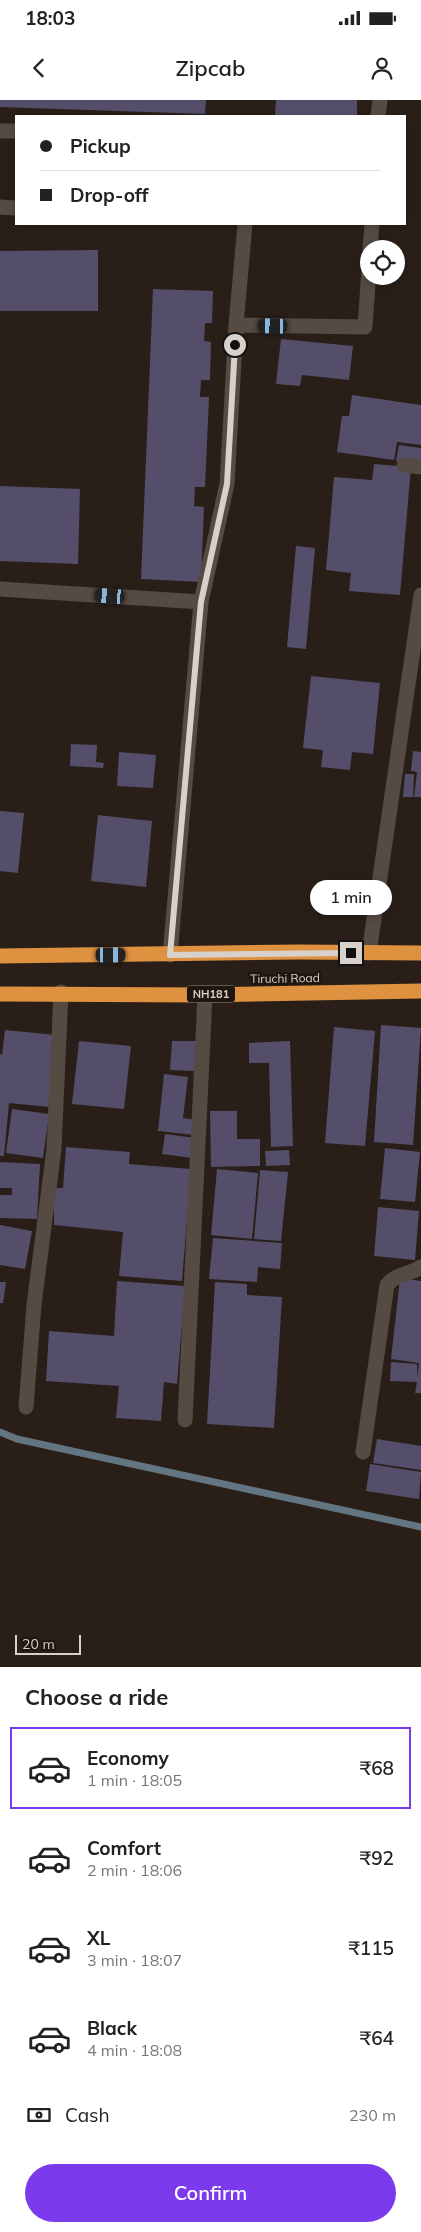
<!DOCTYPE html>
<meta charset="utf-8">
<style>
body{margin:0;font-family:Mulish,sans-serif;background:#f6f6f6;color:#222;height:100vh;display:flex;flex-direction:column;font-size:19px;white-space:nowrap}
*{box-sizing:border-box;margin:0}
p{font-size:16px;color:#767676}
.icon{flex:none;width:28px;height:28px;fill:none;stroke:currentColor;stroke-width:2;stroke-linecap:round;stroke-linejoin:round}
.map{position:relative;height:1567px;overflow:hidden}
.side{display:flex;flex-direction:column;background:#fff;flex:1}
.side>*{flex:none}
.guide{position:absolute;left:15px;top:15px;width:391px;height:110px;border-radius:0px;box-shadow:0 2px 8px #0003;display:grid;align-content:center;height:110px;padding:0 25px;background:#fff}
.tools{position:absolute;left:360px;top:140px;display:grid;gap:10px}
.tools a{display:grid;place-items:center;width:45px;height:45px;border-radius:50%;background:#fff;box-shadow:0 2px 8px #0003;font-size:25px}
.scale{position:absolute;left:15px;bottom:12px;width:66px;box-sizing:border-box;padding-left:5px;border:2px solid #d7d0cb;border-top:0;font-size:14px;line-height:18px;white-space:nowrap;color:#d7d0cb;-webkit-text-stroke:4px #1f160f;paint-order:stroke}
.end{position:absolute;width:22px;height:22px;margin:-11px;border:6px solid #d7d0cb;background:#111;box-shadow:0 0 0 2px #111}
.from{border-radius:50%}
.bubble{position:absolute;height:35px;border-radius:18px;background:#fff;box-shadow:0 2px 8px #0003;font-size:16px;font-weight:600;line-height:35px;text-align:center}
.car{position:absolute;width:15px;height:30px;margin:-15px -8px;border-radius:6px;box-shadow:0 0 4px 1px #0007;background:linear-gradient(#222 24%,#8ab4d8 0 40%,#222 0 76%,#8ab4d8 0 86%,#222 0)}
.guide b{display:flex;align-items:center;gap:18px;height:48px;font-size:19px}
.guide b+b{border-top:1px solid #e0e0e0}
.guide i{width:12px;height:12px;background:#222}
ul{padding:0;list-style:none}
li{display:flex;align-items:center;gap:15px;height:82px;margin:0 10px 8px;padding:0 15px;border:2px solid transparent;border-radius:0px}
li div{flex:1}
li b{display:block;font-size:19px}
li em{font-style:normal;font-weight:600}
li.current{border-color:#7c3aed}
li>.icon{width:45px;height:45px;stroke-width:1.5}
h2{padding:0 25px;font-size:22px;line-height:60px}
.pay{display:flex;align-items:center;gap:12px;height:55px;padding:0 25px;font-size:19px}
.pay p{margin-inline-start:auto}
.button{display:flex;gap:10px;margin-top:auto;padding:10px 25px}
.button a{flex:1;height:58px;border-radius:30px;background:#7c3aed;color:#fff;font-size:20px;font-weight:600;line-height:58px;text-align:center}
.status{display:flex;justify-content:space-between;align-items:center;height:35px;padding:0 25px;background:#fff;direction:ltr}
.status svg{height:14px;fill:currentColor}
header{display:flex;justify-content:space-between;align-items:center;height:65px;padding:0 25px;background:#fff;font-size:22px;font-weight:600}
.map>svg:first-child{display:block}
.lines{fill:none;stroke-linecap:round;stroke-linejoin:round}
.stream{stroke:#627580;stroke-width:7}
.building{fill:#544e6a}
.minor{stroke:#564b43;stroke-width:15}
.highway{stroke:#de9240;stroke-width:15}
.route{stroke:#d7d0cb;stroke-width:6}
.labels{text-anchor:middle;dominant-baseline:central;stroke-width:5;stroke-linejoin:round;paint-order:stroke}
.shield{fill:#1f160f;stroke:#a09893;stroke-width:1}
.shield-label{font-size:11px;font-weight:bold;fill:#d7d0cb}
.street-label{font-size:12px;fill:#d7d0cb;stroke:#1f160f}
</style>
<div class="status"><b>18:03</b><svg viewBox="0 0 49 12"><path d="M0 12V9h3v3zM5 12V6h3v6zM10 12V3h3v9zM15 12V0h3v12zM26 1h20v11H26zM47 4h2v5h-2z"/></svg></div>
<header><svg class="icon" aria-label="back" viewBox="0 0 24 24"><path d="M15 5l-7 7 7 7"/></svg>Zipcab<svg class="icon" aria-label="person" viewBox="0 0 24 24"><circle cx="12" cy="8" r="4"/><path d="M4 21q1-7 8-7t8 7"/></svg></header>
<div class="map">
<svg width="421" height="1567" viewBox="0 0 421 1567">
<rect width="100%" height="100%" fill="#291f18"/>
<g class="lines">
<path class="stream" d="M0,1332L17,1339L421,1427"/>
</g>
<path class="building" d="M0,0H206L205,14L0,7Z
M276,0H357V16H275Z
M98,150V211H0V151Z
M153,189L213,191L212,223H205L204,241L211,242L210,280H201L200,297H209L205,387H195L194,406L204,407L201,482L141,479Z
M281,239L353,246L349,280L302,275L300,286L276,284Z
M352,295L421,305V345L397,342L394,360L337,352L342,316H349Z
M399,345L421,348V365L396,361Z
M374,364L411,367L400,495L349,491L351,473L326,470L334,377L372,380Z
M0,386L80,389L78,464L0,461Z
M296,446L315,448L306,549L287,547Z
M311,576L380,583L373,654L352,652L350,670L321,667L323,650L303,648Z
M71,644L97,645L96,662L104,663L103,668L70,666Z
M413,651L421,652V697H414L417,672L411,671Z
M119,652L156,655L153,688L117,686Z
M405,674H414L413,697H403Z
M0,711L24,713L18,773L0,771Z
M98,715L152,721L146,787L91,781Z
M381,925L421,928L413,1045L374,1042Z
M334,927L375,931L365,1046L325,1043Z
M5,930L56,935L49,1007L9,1003L4,1056H0V954L2,955Z
M79,941L131,946L124,1009L72,1004Z
M172,941H197L196,971L170,970Z
M290,941L293,1046L271,1047L269,963H249V943Z
M164,974L188,977L183,1018L197,1020L195,1035L158,1031Z
M12,1009L49,1014L43,1058L6,1053Z
M210,1011H237V1039H260V1066L211,1067Z
M165,1034L195,1038L192,1058L162,1054Z
M66,1047L130,1052L129,1064L191,1069L182,1181L119,1176L123,1132L54,1125V1088H63Z
M385,1048L420,1052L415,1102L380,1099Z
M289,1050L290,1065L266,1066L265,1051Z
M0,1062L40,1064L37,1119L0,1118V1095H12V1088H0Z
M217,1069L258,1073L252,1139L211,1135Z
M260,1070L288,1072L281,1141L254,1139Z
M378,1107L419,1111L415,1160L374,1156Z
M0,1125L32,1131L25,1169L0,1165Z
M213,1138L282,1143L280,1169L258,1167L257,1182L209,1179Z
M400,1178L421,1181V1293H415L417,1282L390,1281L391,1262L417,1264V1277L419,1263L391,1259Z
M117,1181L185,1186L177,1284L164,1282L161,1321L116,1318L119,1286L46,1281L49,1231L114,1236Z
M0,1182H6L3,1203H0Z
M215,1182L247,1184V1195L282,1197L274,1328L207,1324Z
M377,1339L421,1346V1370L373,1363Z
M370,1364L421,1372L419,1399L366,1391Z"/>
<g class="lines">
<path class="minor" d="M378,16L380,0
M0,31H16
M0,107L16,108
M370,149L372,124
M236,225L245,124
M404,365L421,367
M0,489L201,502
M369,853L421,495
M170,855L201,502L227,384L236,225L365,227L369,169
M26,1307L34,1205L54,1049L61,892
M185,1320L205,895
M363,1352L387,1185C396,1173 409,1175 421,1167"/>
<path class="highway" d="M0,856L299,852L421,853
M0,894L205,895L421,891"/>
</g>
<g class="lines">
<path class="route" d="M235,245L227,384L201,502L170,855L351,853"/>
</g>
<g class="labels">
<rect class="shield" x="187" y="885.5" width="48" height="17" rx="4"/>
<g class="shield-label">
<text x="211" y="894">NH181</text>
</g>
<g class="street-label">
<text transform="translate(285 878) rotate(-1)">Tiruchi Road</text>
</g>
</g>
</svg>
<div class="tools">
<a><svg class="icon" aria-label="locate" viewBox="0 0 24 24"><circle cx="12" cy="12" r="6"/><path d="M12 2v4M12 18v4M2 12h4M18 12h4"/></svg></a>
</div>
<div class="scale">20 m</div>
<i class="end from" style="left:235px;top:245px"></i>
<i class="end" style="left:351px;top:853px"></i>
<div class="bubble" style="left:310px;top:780px;width:82px">1 min</div>
<i class="car" style="left:273px;top:226px;rotate:271deg"></i>
<i class="car" style="left:110px;top:496px;rotate:274deg"></i>
<i class="car" style="left:111px;top:855px;rotate:90deg"></i>
<div class="guide">
<b><i class="from"></i>Pickup</b>
<b><i></i>Drop-off</b>
</div>
</div>
<section class="side">
<h2>Choose a ride</h2>
<ul>
<li class="current"><svg class="icon" aria-label="car" viewBox="0 0 24 24"><path d="M5 17H2v-5l4-1 3-4h7l3 4 3 1v5h-3M9 17h6M6 11h13"/><circle cx="7" cy="17" r="2"/><circle cx="17" cy="17" r="2"/></svg><div><b>Economy</b><p>1 min · 18:05</p></div><em>₹68</em></li>
<li><svg class="icon" aria-label="car" viewBox="0 0 24 24"><path d="M5 17H2v-5l4-1 3-4h7l3 4 3 1v5h-3M9 17h6M6 11h13"/><circle cx="7" cy="17" r="2"/><circle cx="17" cy="17" r="2"/></svg><div><b>Comfort</b><p>2 min · 18:06</p></div><em>₹92</em></li>
<li><svg class="icon" aria-label="car" viewBox="0 0 24 24"><path d="M5 17H2v-5l4-1 3-4h7l3 4 3 1v5h-3M9 17h6M6 11h13"/><circle cx="7" cy="17" r="2"/><circle cx="17" cy="17" r="2"/></svg><div><b>XL</b><p>3 min · 18:07</p></div><em>₹115</em></li>
<li><svg class="icon" aria-label="car" viewBox="0 0 24 24"><path d="M5 17H2v-5l4-1 3-4h7l3 4 3 1v5h-3M9 17h6M6 11h13"/><circle cx="7" cy="17" r="2"/><circle cx="17" cy="17" r="2"/></svg><div><b>Black</b><p>4 min · 18:08</p></div><em>₹64</em></li>
</ul>
<div class="pay"><svg class="icon" aria-label="cash" viewBox="0 0 24 24"><path d="M3 7h18v10H3z"/><circle cx="12" cy="12" r="2"/></svg>Cash<p>230 m</p></div>
<div class="button"><a>Confirm</a></div>
</section>
